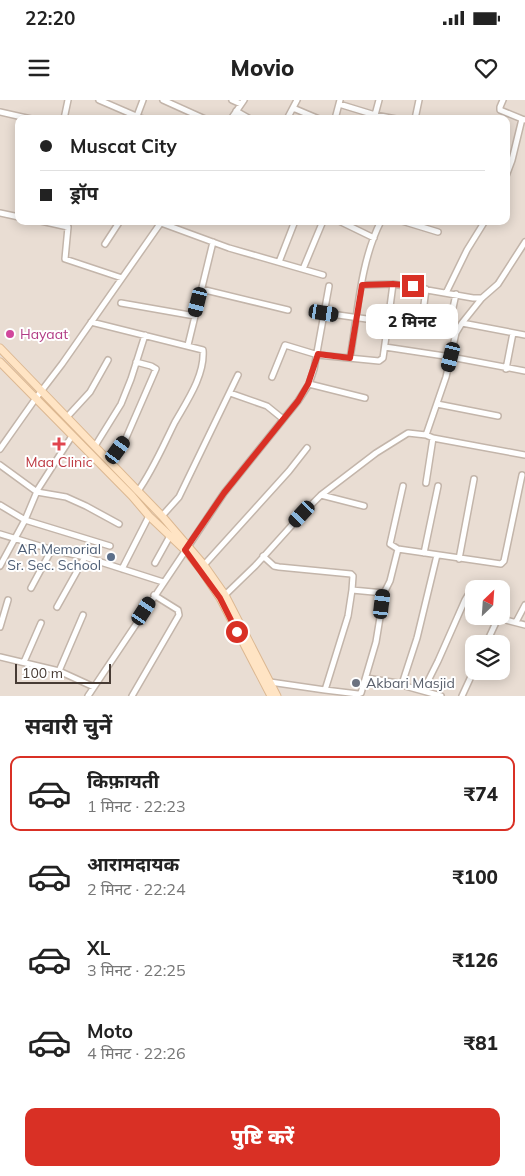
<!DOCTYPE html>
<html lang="hi">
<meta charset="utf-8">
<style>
body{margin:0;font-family:Mulish,"Noto Sans Devanagari",sans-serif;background:#f6f6f6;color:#222;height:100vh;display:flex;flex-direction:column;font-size:19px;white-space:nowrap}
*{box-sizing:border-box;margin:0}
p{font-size:16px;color:#767676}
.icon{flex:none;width:28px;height:28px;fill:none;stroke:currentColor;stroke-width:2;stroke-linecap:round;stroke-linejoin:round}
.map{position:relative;height:596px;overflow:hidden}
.drawer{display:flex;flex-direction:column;background:#fff;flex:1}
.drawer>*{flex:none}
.banner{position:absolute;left:15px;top:15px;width:495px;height:110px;border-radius:10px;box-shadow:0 2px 12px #0003;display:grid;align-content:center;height:110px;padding:0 25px;background:#fff}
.needle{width:32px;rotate:25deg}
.tools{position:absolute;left:465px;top:480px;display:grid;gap:10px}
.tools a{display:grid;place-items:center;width:45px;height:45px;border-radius:10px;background:#fff;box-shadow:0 2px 12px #0003;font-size:25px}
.scale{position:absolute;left:15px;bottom:12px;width:96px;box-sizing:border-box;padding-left:5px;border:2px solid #473b34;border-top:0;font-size:14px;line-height:18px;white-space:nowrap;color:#473b34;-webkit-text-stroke:4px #fff;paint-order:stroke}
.end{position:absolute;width:22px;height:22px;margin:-11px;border:6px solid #d93025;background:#fff;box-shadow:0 0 0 2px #fff}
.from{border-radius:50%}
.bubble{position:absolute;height:35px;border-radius:10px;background:#fff;box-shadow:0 2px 12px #0003;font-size:16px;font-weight:800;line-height:35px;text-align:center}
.car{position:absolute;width:15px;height:30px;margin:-15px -8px;border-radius:6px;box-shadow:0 0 4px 1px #0007;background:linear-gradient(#222 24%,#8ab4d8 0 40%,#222 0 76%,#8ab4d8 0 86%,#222 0)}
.banner b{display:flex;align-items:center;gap:18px;height:48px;font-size:19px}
.banner b+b{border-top:1px solid #e0e0e0}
.banner i{width:12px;height:12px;background:#222}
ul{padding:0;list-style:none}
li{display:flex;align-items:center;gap:15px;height:75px;margin:0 10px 8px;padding:0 15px;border:2px solid transparent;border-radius:10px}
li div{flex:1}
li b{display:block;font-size:19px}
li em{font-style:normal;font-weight:800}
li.selected{border-color:#d93025}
li>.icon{width:45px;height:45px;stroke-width:1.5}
h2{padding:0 25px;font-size:22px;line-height:60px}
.primary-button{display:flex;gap:10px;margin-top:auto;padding:10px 25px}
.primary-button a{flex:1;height:58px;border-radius:10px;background:#d93025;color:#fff;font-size:20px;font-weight:800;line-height:58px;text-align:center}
.status{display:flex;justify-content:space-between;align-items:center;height:35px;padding:0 25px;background:#fff;direction:ltr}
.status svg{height:14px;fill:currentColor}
header{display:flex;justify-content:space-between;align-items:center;height:65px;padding:0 25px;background:#fff;font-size:22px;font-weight:800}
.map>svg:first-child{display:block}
.residential{fill:#e9ddd3;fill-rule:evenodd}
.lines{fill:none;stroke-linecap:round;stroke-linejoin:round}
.street-casing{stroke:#c3b5aa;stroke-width:8}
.secondary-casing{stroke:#dcb892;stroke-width:9}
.street{stroke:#fff;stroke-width:5}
.secondary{stroke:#ffe4c4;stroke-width:7}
.route{stroke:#d93025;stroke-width:6}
.hotel-dot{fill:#d1479c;stroke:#fff;stroke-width:2}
.health-dot{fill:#e0444e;stroke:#fff;stroke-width:2}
.service-dot{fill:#5c6f8a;stroke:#fff;stroke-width:2}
.worship-dot{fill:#6b7280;stroke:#fff;stroke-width:2}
.labels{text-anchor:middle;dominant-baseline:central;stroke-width:4;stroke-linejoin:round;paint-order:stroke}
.hotel-label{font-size:14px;fill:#b23c85;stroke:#fff;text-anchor:start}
.health-label{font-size:14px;fill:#be3a42;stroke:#fff}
.service-label{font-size:14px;fill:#4e5e75;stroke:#fff;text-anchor:end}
.worship-label{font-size:14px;fill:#5b616d;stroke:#fff;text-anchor:start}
</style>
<div class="status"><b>22:20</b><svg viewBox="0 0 49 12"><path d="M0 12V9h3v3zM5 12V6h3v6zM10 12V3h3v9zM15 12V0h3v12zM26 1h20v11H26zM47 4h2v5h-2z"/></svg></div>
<header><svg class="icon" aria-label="menu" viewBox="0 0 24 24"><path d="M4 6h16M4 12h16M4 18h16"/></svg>Movio<svg class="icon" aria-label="heart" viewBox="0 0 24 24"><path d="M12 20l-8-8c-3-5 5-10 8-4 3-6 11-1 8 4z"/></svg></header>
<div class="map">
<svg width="525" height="596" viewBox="0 0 525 596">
<rect width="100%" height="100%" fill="#f4ece5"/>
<path class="residential" d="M0,0H525V596H0ZM19,19H506V121H19ZM474,489H501V516H474ZM474,544H501V571H474Z"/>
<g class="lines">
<defs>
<path id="street" d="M99,0L143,19
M163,0L205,19
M232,0L241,4
M503,0L500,7V10L522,19
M339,4L375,15L396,19
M293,8L319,19
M236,11L250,19
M0,12L31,19
M375,15L379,0
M137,16L143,0
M64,19L68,0
M231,19L244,0
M287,19L297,0
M335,19L340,0
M415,19L419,0
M506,76L512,60L522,19L525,20
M0,113L19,117
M41,121L68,127L65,159L122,178
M339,121L374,138
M402,121L438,132
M161,123L229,148L323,175
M105,144L120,121
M279,162L295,121
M303,169L323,121
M362,185L393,184
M201,189L288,210
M446,193L467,150L485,121
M121,203L195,216
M324,213L388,222L393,184L473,198H482
M91,222L203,250C205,275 187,301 175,322C163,346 153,370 138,391
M462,223L482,198L498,184L525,142
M421,228L426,189
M448,231L456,194
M188,245L213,142
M385,247L451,257L525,271
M350,258C358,213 360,162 381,121
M506,269L513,233
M272,277L285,245L318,255L379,261L383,258L388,222L456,233
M309,284L365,298
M230,293L267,306L283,319
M437,304L498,316
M67,317L90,292L108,260
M426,335L433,338L525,355
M95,346L121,304L131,279L145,235
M0,349L36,298L62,264L162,121
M109,361L126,338L156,269L151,266L136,262
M0,365L37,392L66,397L86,406L119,424
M426,383L433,338
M321,395L364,406
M0,405L25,420L110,446
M162,416L179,397L238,275
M0,434L53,450L85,457L163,482
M398,449L501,464L504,461L522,375
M424,453L438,386
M437,455L417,538L403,581L405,586L441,596
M263,456L274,466L279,467L351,474L353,476L352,490
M459,459L474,379
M155,463L170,436
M204,465L289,371L307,348
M0,466L25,420L38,389L72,336
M122,469L149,416
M31,488L52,449
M225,495L255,466L302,414L321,395L376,353L408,333L426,335L446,277L456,233L462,223L525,235
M57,507L85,457
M516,522L525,505
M0,527L8,500
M486,544L498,518L525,525
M0,557L59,571L94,587
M24,562L41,523
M59,571L83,515
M366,578L404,584
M270,582L325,590L358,594L361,593L376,542L384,493
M325,590L348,516L352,490L384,493L390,481L398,449L390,444L403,386
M423,591L438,561L465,500L468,495L474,494
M88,596L224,393L298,301L309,284L314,269L329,186
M132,596L179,515L178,510L154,495
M462,596L474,570"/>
<path id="secondary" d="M0,248L162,416L204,465L225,495L277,596
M0,262L132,396L149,416L188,453L202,471L220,498L271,596"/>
</defs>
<use href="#street" class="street-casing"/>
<use href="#secondary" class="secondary-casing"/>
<use href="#street" class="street"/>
<use href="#secondary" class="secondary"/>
</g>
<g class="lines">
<path class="route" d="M237,532L220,498L185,450L224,393L298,301L308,284L318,254L350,258L362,185L393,184L413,186"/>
</g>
<circle class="hotel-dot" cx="10" cy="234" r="5"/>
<path class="health-dot" d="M56.5 336.5h5v5h5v5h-5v5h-5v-5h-5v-5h5z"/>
<circle class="service-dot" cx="111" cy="457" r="5"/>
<circle class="worship-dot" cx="356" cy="583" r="5"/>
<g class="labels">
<g class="hotel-label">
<text x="20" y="234">Hayaat</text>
</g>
<g class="health-label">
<text x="59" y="362">Maa Clinic</text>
</g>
<g class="service-label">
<text x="101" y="449">AR Memorial<tspan x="101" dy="16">Sr. Sec. School</tspan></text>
</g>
<g class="worship-label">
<text x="366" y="583">Akbari Masjid</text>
</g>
</g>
</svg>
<div class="tools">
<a><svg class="needle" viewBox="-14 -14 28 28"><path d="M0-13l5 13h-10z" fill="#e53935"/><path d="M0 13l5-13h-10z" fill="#767676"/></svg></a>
<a><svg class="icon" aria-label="layers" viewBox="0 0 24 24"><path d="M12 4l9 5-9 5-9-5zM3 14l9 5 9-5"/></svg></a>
</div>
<div class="scale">100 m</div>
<i class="end from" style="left:237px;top:532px"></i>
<i class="end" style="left:413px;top:186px"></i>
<div class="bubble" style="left:366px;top:204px;width:92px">2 मिनट</div>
<i class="car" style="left:198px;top:202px;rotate:194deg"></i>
<i class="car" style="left:324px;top:213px;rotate:99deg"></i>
<i class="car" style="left:451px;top:257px;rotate:194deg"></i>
<i class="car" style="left:118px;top:350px;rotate:36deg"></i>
<i class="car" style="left:302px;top:414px;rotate:223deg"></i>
<i class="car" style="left:382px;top:504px;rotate:7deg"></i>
<i class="car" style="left:144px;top:511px;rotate:33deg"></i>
<div class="banner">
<b><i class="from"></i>Muscat City</b>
<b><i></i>ड्रॉप</b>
</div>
</div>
<section class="drawer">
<h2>सवारी चुनें</h2>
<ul>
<li class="selected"><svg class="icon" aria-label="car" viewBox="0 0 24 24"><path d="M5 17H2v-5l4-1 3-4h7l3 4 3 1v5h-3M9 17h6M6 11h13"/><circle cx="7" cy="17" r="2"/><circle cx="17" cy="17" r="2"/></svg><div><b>किफ़ायती</b><p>1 मिनट · 22:23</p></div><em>₹74</em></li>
<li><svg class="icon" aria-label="car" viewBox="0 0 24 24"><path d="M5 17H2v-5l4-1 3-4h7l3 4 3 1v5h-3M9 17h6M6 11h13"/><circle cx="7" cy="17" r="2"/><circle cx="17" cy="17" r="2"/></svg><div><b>आरामदायक</b><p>2 मिनट · 22:24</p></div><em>₹100</em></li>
<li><svg class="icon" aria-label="car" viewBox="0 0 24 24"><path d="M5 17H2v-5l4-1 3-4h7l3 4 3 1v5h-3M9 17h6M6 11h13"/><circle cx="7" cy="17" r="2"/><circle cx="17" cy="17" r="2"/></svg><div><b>XL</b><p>3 मिनट · 22:25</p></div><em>₹126</em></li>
<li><svg class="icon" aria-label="car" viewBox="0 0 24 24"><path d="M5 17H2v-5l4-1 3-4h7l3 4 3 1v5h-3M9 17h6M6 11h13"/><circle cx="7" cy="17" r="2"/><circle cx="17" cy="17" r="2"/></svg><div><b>Moto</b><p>4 मिनट · 22:26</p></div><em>₹81</em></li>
</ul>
<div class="primary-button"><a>पुष्टि करें</a></div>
</section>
